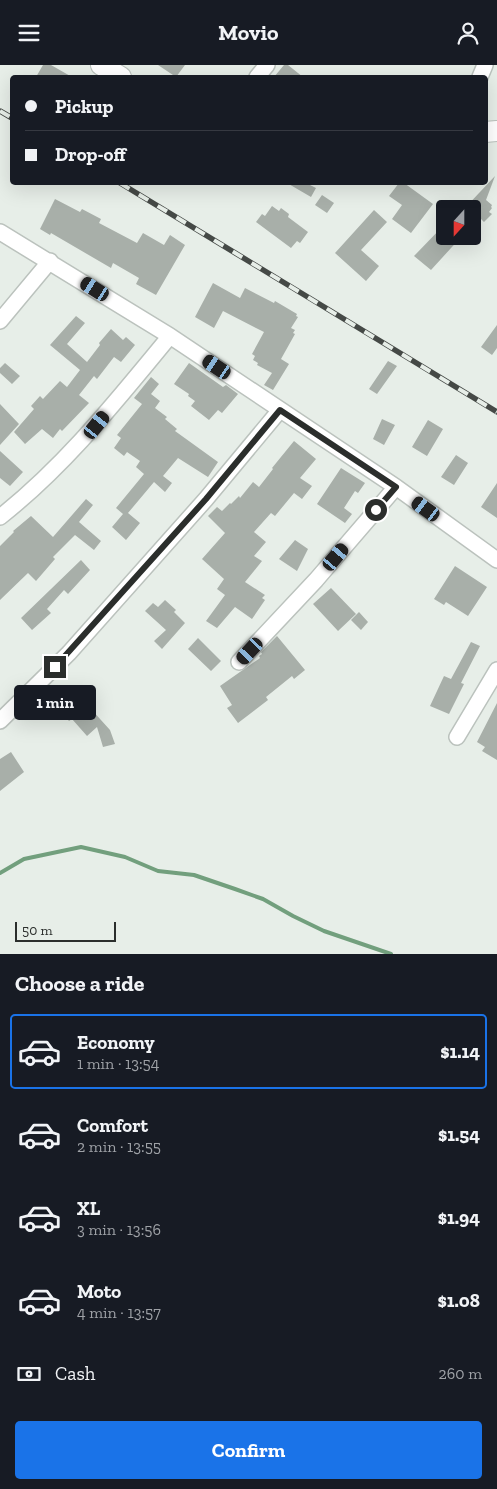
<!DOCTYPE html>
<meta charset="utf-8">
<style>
body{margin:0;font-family:"Zilla Slab",serif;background:#20242c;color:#f1f3f6;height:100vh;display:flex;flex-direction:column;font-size:19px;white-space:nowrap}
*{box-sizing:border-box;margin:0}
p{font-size:16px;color:#9ea1a6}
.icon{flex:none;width:28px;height:28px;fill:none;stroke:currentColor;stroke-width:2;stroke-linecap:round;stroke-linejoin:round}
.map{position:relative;height:889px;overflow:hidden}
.sheet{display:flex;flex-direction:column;background:#171b24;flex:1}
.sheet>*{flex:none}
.banner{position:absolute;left:10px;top:10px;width:478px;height:110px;border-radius:5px;box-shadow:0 5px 20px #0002;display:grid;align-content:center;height:110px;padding:0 15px;background:#171b24}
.needle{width:32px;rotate:201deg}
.buttons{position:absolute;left:436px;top:135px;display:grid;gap:10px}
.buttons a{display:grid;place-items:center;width:45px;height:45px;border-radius:5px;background:#171b24;box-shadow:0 5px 20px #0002;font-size:25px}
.scale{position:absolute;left:15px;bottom:12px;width:101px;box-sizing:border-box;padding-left:5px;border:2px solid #2b2e2c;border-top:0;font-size:14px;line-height:18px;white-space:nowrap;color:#2b2e2c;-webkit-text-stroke:4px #e7eee8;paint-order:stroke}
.end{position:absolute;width:22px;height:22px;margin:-11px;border:6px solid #2b2e2c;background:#fff;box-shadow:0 0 0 2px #fff}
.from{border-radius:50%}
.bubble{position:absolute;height:35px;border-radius:5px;background:#171b24;box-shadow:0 5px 20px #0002;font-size:16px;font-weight:700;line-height:35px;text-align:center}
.car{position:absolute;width:15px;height:30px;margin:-15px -8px;border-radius:6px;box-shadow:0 0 4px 1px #0007;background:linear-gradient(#222 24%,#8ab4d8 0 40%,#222 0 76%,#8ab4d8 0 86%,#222 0)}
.banner b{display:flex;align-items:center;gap:18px;height:48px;font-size:19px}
.banner b+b{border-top:1px solid #363941}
.banner i{width:12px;height:12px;background:#f1f3f6}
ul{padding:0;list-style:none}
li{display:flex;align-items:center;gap:15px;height:75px;margin:0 10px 8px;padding:0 5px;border:2px solid transparent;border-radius:5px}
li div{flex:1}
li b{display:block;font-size:19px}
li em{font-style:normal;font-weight:700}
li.on{border-color:#1a73e8}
li>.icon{width:45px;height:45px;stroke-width:1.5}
h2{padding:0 15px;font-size:22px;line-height:60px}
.pay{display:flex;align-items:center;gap:12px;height:55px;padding:0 15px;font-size:19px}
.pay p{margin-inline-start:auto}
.primary-button{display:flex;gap:10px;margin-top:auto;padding:10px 15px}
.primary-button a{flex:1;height:58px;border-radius:5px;background:#1a73e8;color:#fff;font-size:20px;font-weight:700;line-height:58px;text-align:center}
header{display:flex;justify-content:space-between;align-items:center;height:65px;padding:0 15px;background:#171b24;font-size:22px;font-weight:700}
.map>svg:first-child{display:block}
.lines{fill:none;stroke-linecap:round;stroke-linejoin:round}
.stream{stroke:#729f7d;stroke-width:4}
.building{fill:#a8afa9}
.street-casing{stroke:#bbc2bd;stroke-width:18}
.secondary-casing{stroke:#bbc2bd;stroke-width:22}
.street{stroke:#fff;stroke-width:15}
.secondary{stroke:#fff;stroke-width:20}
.rail-casing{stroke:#454946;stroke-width:5.5}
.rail{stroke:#e7eee8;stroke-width:4;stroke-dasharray:11;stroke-linecap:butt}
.route{stroke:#2b2e2c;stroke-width:6}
</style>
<header><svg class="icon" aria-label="menu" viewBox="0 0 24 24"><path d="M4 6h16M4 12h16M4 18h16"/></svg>Movio<svg class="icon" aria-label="person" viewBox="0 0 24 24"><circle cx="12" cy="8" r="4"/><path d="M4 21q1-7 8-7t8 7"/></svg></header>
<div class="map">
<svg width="497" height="889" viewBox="0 0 497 889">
<rect width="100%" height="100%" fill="#e7eee8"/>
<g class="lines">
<path class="stream" d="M0,808L24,794L81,782L125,792L158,806L194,810L235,824L263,834L293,851L324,866L391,889"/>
</g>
<path class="building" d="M43,0H51L72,12H36Z
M158,0H185L176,12Z
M284,0H288L303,12H274Z
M495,111L486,135L492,140L491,142L492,143L489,147L492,149L484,157L481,154L472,163V144H464Z
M287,118H306L316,123L311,132Z
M399,118H404L433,139L411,168L392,154L402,140L389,131Z
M322,130L334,138L327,148L315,140Z
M55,134L80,147L82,144L101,154L99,158L137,178L143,168L164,180L170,170L185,180L156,230L136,219L139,213L113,198L111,203L51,168L50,170L40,164Z
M272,141L279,146L281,143L289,149L288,152L308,167L300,178L297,176L291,183L256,157L262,149L265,151Z
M374,145L387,157L361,185L379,201L366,216L335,188Z
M445,159V171H462L431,205L414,191Z
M213,218L240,233L245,223L274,238L275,236L297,249L296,251L298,252L291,263L295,265L293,268L295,269L281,294L289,299L273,325L264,320L272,308L257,300L258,298L253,295L255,291L252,289L264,267L223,246L214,263L195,252Z
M76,251L85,258L67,279L87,297L100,280L99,278L111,264L123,275L126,272L135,280L121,297L114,292L97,314L94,311L79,330L89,338L62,366L60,364L53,373L42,364L25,379L14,367L34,344L31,341L40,331L43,334L60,316L67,322L80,305L50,280Z
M497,260V283L492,290L481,282Z
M388,296L397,301L377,329L369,324Z
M5,298L20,311L12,319L0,308V303Z
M189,298L223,322L226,320L238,329L222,348L218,345L209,355L191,341L195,336L188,331L189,329L174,319Z
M151,312L159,319L151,329L160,336L155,343L167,352L165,354L177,364L175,366L218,397L208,412L178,393L163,411L172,418L165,427L154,417L128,448L140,458L126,475L112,462L123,449L116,443L144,409L136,402L140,396L127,387L124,391L114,383L121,373L117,370L142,339L134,333Z
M0,339L19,359L0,380Z
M382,354L395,360L384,380L373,374Z
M428,355L443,364L427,391L412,382Z
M294,376L316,394L300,413L312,421L302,434L294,428L275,451L271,448L254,467L266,477L254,491L262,496L245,517L265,530L262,533L265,535L252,554L235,542L217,563L206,556L225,530L217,524L224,514L202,494L225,468L208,451L217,442L222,446L230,438L231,439L239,431L240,433L253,417L259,422L273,404L272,403Z
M0,386L23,407L10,421L0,413Z
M456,390L468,398L454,420L441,412Z
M341,403L365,418L358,428L355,426L344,443L352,449L345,458L317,439Z
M497,418V453L481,442Z
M86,434L93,440L79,457L101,476L94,485L75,470L53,492L55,494L36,516L28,508L0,535V481L14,467L13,466L31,451L53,472Z
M295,475L308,484L297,506L279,494Z
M81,495L90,505L68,529L64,525L47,544L51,548L32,565L21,553Z
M455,501L487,522L468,551L446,537L444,540L434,534Z
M331,523L356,549L338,566L313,539Z
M165,535L176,545L174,547L185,558L162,584L154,576L166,565L145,546L153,538L158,542Z
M359,547L368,557L361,565L351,555Z
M277,571L305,605L294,614L292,611L266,632L268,635L238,658L227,643L232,640L220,621L260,593L259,591L262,589L261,587Z
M198,573L221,596L211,606L188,584Z
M471,577L480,581L461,618L464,619L449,649L430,641L444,611L451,614Z
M70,623L81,635L85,631L94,641L91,644L110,665L115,679L103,682L97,662L87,671L72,654L69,656L60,646L63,644L55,636Z
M497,638V695L482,686L485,682L477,677Z
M11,687L24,707L0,726V694Z"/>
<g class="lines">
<defs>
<path id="street" d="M257,12L267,0
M480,12L485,0
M0,167L170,271L396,422L497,495
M0,256L50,196
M0,452C66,400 117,335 170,271
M239,597L316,515L396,422
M0,656L69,588L206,434L280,345
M457,672L497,605"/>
<path id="secondary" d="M101,0L121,12
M485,67L497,66"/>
</defs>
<use href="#street" class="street-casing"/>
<use href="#secondary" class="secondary-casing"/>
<use href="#street" class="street"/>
<use href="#secondary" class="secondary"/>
<defs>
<path id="rail" d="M0,46L12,53
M120,118L497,347"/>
</defs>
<use href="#rail" class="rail-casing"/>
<use href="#rail" class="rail"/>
</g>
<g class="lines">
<path class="route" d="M55,602L206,434L280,345L396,422L376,445"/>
</g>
</svg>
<div class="buttons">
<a><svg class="needle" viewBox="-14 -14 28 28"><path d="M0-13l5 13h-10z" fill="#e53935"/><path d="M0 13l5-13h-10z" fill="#9ea1a6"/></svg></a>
</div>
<div class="scale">50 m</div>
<i class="end from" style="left:376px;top:445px"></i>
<i class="end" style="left:55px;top:602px"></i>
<div class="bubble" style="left:14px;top:620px;width:82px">1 min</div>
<i class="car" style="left:95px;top:224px;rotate:302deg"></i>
<i class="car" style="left:217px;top:302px;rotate:304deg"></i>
<i class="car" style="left:97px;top:360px;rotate:39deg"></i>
<i class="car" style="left:426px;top:444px;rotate:306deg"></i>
<i class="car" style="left:336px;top:492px;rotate:40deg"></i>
<i class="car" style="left:250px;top:586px;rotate:223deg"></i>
<div class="banner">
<b><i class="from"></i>Pickup</b>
<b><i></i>Drop-off</b>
</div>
</div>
<section class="sheet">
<h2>Choose a ride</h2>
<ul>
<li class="on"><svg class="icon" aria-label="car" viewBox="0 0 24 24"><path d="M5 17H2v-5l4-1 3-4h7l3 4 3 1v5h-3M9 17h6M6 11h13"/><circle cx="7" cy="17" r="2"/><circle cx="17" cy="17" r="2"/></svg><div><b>Economy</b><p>1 min · 13:54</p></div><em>$1.14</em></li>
<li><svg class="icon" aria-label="car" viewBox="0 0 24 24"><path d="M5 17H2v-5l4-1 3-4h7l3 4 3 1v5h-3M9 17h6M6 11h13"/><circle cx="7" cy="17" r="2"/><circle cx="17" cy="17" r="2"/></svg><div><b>Comfort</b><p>2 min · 13:55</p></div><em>$1.54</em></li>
<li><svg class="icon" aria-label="car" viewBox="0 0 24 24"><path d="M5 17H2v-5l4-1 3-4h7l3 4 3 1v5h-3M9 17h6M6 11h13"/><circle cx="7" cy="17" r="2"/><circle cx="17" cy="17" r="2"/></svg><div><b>XL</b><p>3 min · 13:56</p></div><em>$1.94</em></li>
<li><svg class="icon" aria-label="car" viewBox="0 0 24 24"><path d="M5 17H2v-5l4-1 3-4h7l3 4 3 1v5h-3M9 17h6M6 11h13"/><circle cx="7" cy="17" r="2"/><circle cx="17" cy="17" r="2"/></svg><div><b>Moto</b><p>4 min · 13:57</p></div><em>$1.08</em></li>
</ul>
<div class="pay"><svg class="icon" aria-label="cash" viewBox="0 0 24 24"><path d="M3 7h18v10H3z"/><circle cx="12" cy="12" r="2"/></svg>Cash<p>260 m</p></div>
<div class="primary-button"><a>Confirm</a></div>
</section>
